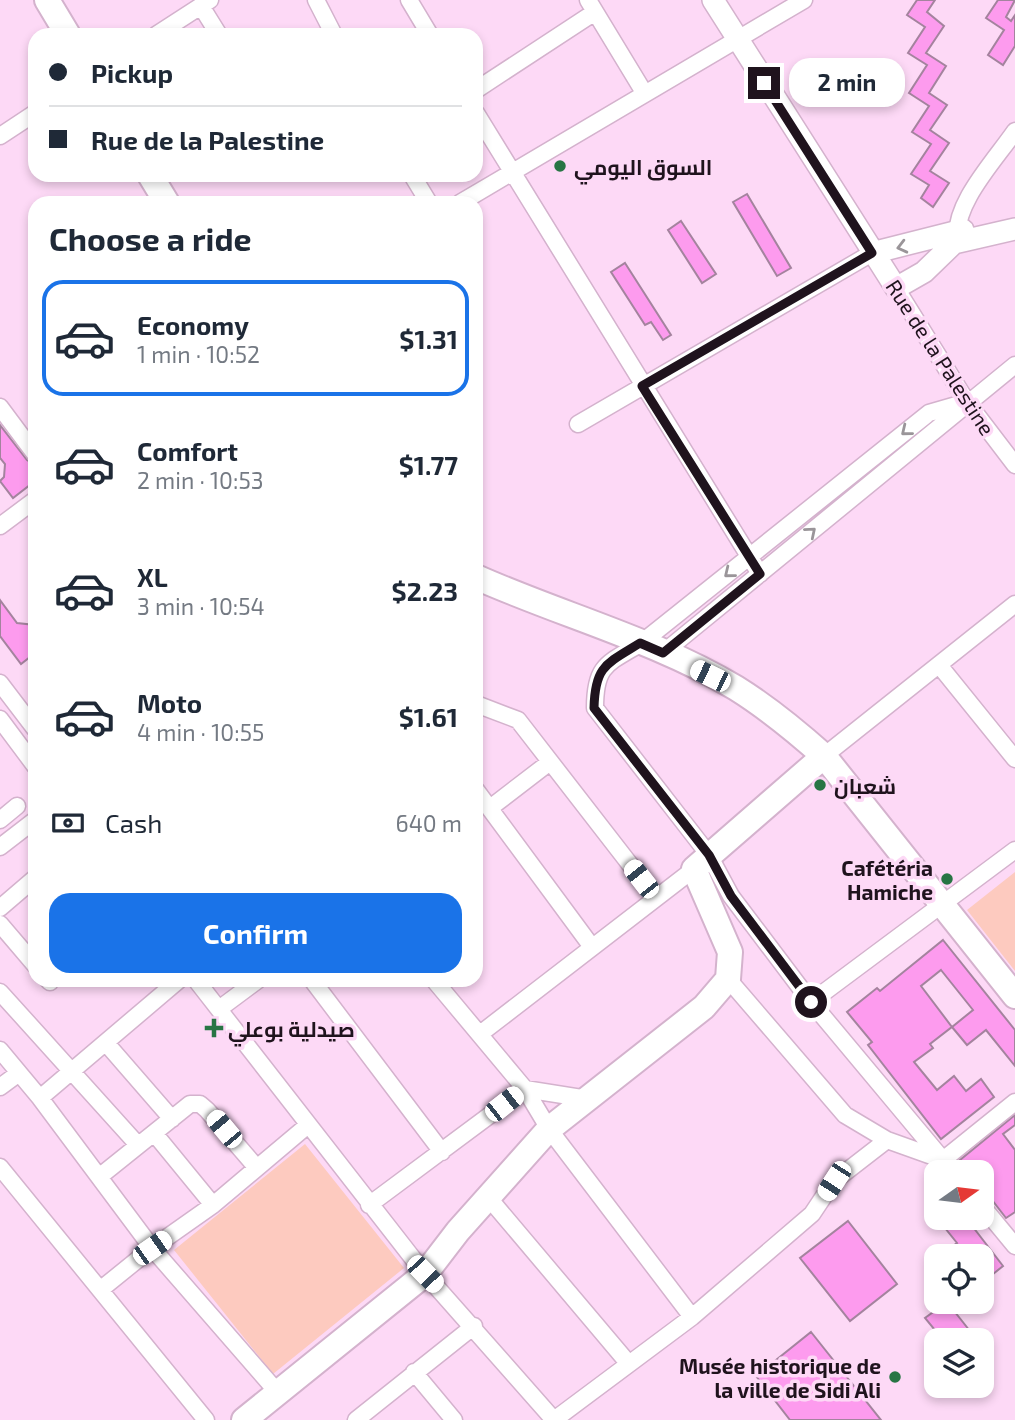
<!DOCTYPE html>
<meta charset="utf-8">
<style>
body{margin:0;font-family:"Exo 2",Cairo,sans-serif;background:#f2f2f3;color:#1f2937;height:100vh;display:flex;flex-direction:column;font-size:26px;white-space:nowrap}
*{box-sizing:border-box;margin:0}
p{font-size:23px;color:#747a83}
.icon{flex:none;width:38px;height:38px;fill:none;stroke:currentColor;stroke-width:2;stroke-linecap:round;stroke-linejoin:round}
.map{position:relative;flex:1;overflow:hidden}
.details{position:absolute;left:28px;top:196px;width:455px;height:791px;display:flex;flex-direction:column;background:#fff;border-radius:21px;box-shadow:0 4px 10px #0003}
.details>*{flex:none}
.guide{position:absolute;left:28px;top:28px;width:455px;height:154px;border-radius:21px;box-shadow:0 4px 10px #0003;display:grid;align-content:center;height:154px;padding:0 21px;background:#fff}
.needle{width:46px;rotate:76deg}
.controls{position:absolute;left:924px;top:1160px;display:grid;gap:14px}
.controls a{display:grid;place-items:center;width:70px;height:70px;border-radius:14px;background:#fff;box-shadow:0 4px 10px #0003;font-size:35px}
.end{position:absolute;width:32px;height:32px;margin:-16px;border:9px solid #1f131d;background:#fff;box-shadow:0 0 0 4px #fff}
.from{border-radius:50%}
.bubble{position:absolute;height:49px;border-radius:21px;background:#fff;box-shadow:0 4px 10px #0003;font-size:23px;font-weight:700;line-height:49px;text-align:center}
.car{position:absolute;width:21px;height:42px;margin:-21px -10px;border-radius:9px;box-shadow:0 0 5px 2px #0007;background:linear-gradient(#fff 24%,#345 0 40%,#fff 0 76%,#345 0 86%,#fff 0)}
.guide b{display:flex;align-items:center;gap:24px;height:66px;font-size:26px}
.guide b+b{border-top:2px solid #e0e1e3}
.guide i{width:18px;height:18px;background:#1f2937}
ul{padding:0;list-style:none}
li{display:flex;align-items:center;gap:21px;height:116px;margin:0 14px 10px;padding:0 7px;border:4px solid transparent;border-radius:21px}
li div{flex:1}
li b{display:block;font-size:26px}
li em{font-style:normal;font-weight:700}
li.on{border-color:#1a73e8}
li>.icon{width:63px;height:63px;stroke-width:1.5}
h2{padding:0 21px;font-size:32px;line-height:84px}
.pay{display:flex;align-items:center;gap:18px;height:77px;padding:0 21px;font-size:26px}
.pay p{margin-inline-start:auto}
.cta{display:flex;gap:14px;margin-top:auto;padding:14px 21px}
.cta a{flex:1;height:80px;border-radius:21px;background:#1a73e8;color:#fff;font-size:28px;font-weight:700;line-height:80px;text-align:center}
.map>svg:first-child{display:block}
.green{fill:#fdcabf}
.building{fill:#fd9bee;stroke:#a4839e;stroke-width:2;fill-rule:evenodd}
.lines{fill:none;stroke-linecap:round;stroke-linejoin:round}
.street-casing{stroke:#d4b2cd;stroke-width:19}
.secondary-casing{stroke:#d4b2cd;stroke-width:24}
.primary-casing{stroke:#d4b2cd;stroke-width:28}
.street{stroke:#fff;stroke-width:16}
.secondary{stroke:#fff;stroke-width:21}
.primary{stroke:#fff;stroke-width:24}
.oneway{stroke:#9a9599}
.route{stroke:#1f131d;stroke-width:9}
.poi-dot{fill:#277544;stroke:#fdd9f6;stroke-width:2.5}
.labels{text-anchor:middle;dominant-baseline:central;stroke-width:7;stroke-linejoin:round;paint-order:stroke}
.poi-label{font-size:21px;font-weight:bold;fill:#1f131d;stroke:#fdd9f6;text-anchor:start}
.street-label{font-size:21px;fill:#1f131d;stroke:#fdd9f6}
</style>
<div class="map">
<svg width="1015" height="1420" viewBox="0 0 1015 1420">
<rect width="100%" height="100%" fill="#fdd9f6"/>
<path class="green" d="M1015,872V971L967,910Z
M305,1144L404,1268L273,1374L174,1250Z"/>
<path class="building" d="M917,0H935L927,12L944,26L926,53L946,66L929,93L947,105L930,130L949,143L930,171L949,183L933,207L921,198L929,185L911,174L931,144L912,132L929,106L909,93L927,65L908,53L925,27L907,15Z
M998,0H1015L1006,17L1011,21L1015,15V46L1003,65L988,55L1004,30L986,18Z
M747,194L791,268L777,276L733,202Z
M681,221L716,274L702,283L668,230Z
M625,263L671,335L663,340L651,322L645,325L611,272Z
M0,425L27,460L35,465V481L13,498L0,481L4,477L5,464L0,458Z
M0,600L17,623L35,625V653L21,664L0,636Z
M943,940L1015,1030V1066L986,1030L967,1045L952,1027L930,1044L933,1048L914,1062L937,1090L954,1076L966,1091L981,1079L994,1097L941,1139L868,1045L872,1042L847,1012L877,988L880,991ZM941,970L973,1010L952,1027L921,986Z
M1015,1115V1125L1003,1134L1015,1150V1212L1006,1218L982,1187V1172H970L960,1160Z
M937,1218H966L1003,1266L982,1283V1256H961L953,1246L957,1243Z
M848,1221L897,1284L850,1321L800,1258Z
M947,1302L977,1340H943L925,1318Z
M811,1332L881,1420H790L756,1376Z"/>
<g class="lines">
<defs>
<path id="street" d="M316,0L334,35
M409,0L430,35
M588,0L645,94
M201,6L219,35
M156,35L210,0
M476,90L595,12
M476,113L760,574
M0,136L35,113
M412,175L429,203
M460,203L804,0
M958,241C951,206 996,159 1015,131
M896,288L967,402L1015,465
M0,407L35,454
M578,424L872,253
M0,526L35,500
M663,653L1015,365
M939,665L1015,759
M0,683L35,729
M476,704L518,720L656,898
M0,719L35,766
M824,756L1015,604
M476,790L592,947
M490,808L550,762
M0,820L17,806
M0,847L35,820
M0,908L35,878
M0,924L35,965
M728,979L845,1115L887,1140L943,1160L1015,1102
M48,980L50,982
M196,980L425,1274L554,1420
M312,980L442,1152
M434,980L525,1089L549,1129L692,1317
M0,992L138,1145
M811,1002L1015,850
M219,1009L258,980
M480,1034L694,869
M106,1043L172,1119
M0,1050L40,1098L152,1248L279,1394
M0,1087L19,1073
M40,1098L179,980
M154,1133L213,1205
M0,1167L206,1420
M953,1172L811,1002L731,896L709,855L595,708C595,666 606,664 640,644L929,413L967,402
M99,1177L190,1104H200L207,1110L257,1168
M488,1197L629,1364
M369,1205L525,1089L588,1099
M982,1206L1015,1246
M100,1290L152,1248L213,1205L308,1125
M414,1372L454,1420
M356,1420L474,1326
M554,1420L692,1317L812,1214L834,1181L887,1140"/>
<path id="secondary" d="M713,0L896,288L924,272L954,243L1015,229
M872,253L963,230"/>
<path id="primary" d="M47,0L68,35
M150,175L167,203
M476,577C561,615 656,640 736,688C768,708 796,731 824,756L1015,996
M244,1420L425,1274L458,1231L549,1129L704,1007L728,979L730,952L694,869L824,756"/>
</defs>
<use href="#street" class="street-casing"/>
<use href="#secondary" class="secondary-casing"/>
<use href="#primary" class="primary-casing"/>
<use href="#street" class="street"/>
<use href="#secondary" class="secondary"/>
<use href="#primary" class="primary"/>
</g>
<defs><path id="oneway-chevron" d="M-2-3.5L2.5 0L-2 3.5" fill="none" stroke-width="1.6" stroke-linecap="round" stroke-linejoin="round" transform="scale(1.75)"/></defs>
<g class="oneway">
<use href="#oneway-chevron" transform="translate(902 247) rotate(166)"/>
<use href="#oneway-chevron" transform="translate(906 431) rotate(141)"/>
<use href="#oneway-chevron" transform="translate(811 532) rotate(-40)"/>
<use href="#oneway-chevron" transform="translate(729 573) rotate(141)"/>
</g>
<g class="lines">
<path class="route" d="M764,83L872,253L642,386L760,574L663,653L640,643C606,664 595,666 594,708L709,855L731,896L811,1002"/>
</g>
<g class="poi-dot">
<circle cx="560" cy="166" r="7"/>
<circle cx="820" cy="785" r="7"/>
<circle cx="947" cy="879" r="7"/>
<path d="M210.5 1017.5h7v7h7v7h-7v7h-7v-7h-7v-7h7z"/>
<circle cx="895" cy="1377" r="7"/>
</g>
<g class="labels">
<g class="poi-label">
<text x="574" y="166">السوق اليومي</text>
<text x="834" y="785">شعبان</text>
<text x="933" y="867" text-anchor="end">Cafétéria<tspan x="933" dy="24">Hamiche</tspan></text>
<text x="228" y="1028">صيدلية بوعلي</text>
<text x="881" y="1365" text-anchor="end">Musée historique de<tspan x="881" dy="24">la ville de Sidi Ali</tspan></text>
</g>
<g class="street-label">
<text transform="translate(941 357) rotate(57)">Rue de la Palestine</text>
</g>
</g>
</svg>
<div class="controls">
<a><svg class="needle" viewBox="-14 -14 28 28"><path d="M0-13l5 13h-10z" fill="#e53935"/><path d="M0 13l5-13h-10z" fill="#747a83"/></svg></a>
<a><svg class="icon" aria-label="locate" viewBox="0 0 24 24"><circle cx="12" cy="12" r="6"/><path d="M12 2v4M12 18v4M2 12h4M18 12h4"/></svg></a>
<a><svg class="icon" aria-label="layers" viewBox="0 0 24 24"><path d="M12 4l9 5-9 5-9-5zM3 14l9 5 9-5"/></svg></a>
</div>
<i class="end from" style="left:811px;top:1002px"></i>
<i class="end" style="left:764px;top:83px"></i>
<div class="bubble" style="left:789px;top:58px;width:116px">2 min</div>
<i class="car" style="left:710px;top:676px;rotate:296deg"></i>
<i class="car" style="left:641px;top:879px;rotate:322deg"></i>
<i class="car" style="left:504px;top:1104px;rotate:52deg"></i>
<i class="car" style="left:224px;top:1129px;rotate:320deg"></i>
<i class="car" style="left:834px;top:1181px;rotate:213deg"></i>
<i class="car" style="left:152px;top:1248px;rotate:55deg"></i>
<i class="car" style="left:425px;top:1274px;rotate:136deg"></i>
<div class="guide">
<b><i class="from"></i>Pickup</b>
<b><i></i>Rue de la Palestine</b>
</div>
<section class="details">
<h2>Choose a ride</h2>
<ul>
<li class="on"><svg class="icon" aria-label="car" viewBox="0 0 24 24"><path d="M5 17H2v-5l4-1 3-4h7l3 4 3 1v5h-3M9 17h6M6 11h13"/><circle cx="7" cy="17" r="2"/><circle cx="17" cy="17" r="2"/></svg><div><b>Economy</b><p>1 min · 10:52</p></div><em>$1.31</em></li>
<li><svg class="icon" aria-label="car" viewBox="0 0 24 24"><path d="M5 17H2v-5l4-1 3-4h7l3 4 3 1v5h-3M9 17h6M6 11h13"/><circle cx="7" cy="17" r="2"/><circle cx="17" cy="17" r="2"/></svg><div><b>Comfort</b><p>2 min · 10:53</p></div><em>$1.77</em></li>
<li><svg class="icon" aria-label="car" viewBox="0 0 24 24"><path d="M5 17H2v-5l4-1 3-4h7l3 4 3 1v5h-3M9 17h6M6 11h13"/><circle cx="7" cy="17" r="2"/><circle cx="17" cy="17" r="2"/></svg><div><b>XL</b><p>3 min · 10:54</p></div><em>$2.23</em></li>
<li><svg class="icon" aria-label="car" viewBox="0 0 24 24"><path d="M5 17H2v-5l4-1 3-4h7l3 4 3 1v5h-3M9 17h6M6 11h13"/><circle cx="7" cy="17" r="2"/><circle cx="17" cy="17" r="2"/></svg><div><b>Moto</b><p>4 min · 10:55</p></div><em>$1.61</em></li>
</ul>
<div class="pay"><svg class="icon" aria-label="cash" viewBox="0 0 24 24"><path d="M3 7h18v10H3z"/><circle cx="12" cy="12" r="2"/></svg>Cash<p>640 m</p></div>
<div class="cta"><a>Confirm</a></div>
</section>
</div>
